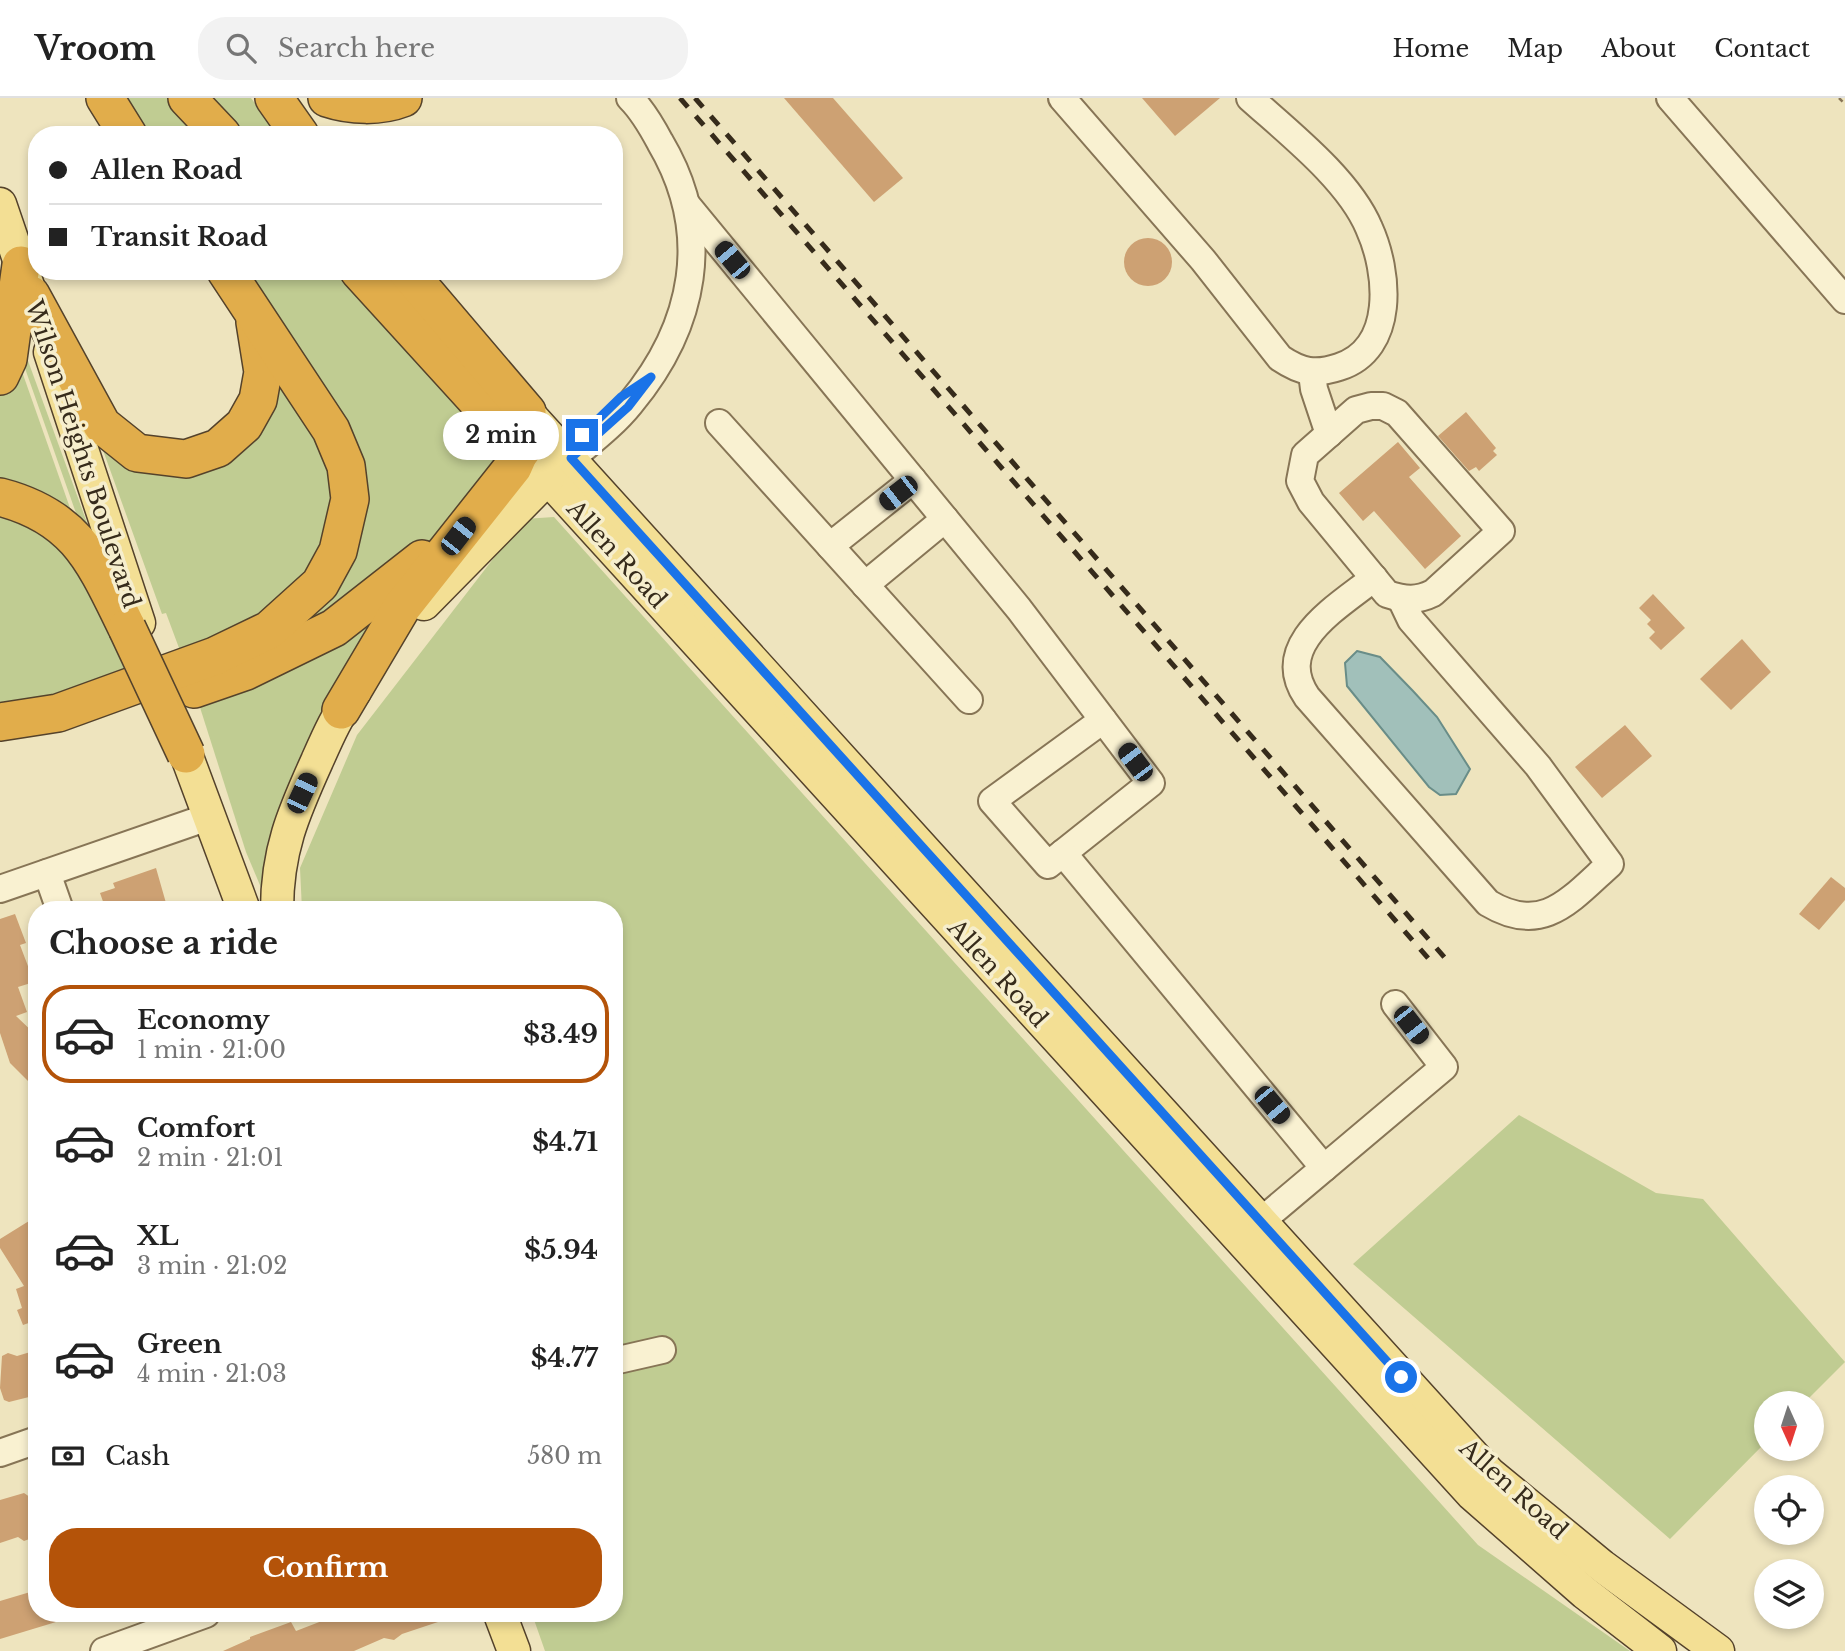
<!DOCTYPE html>
<meta charset="utf-8">
<style>
:root{--surface:#fff;--page:#f2f2f2;--text:#222;--muted:#767676;--line:#e0e0e0;--accent:#b45309}
body{margin:0;font-family:"Libre Baskerville",serif;background:var(--page);color:var(--text);height:100vh;display:flex;flex-direction:column;font-size:26px;white-space:nowrap}
*{box-sizing:border-box;margin:0}
p{font-size:23px;color:var(--muted)}
.icon{flex:none;width:38px;height:38px;fill:none;stroke:currentColor;stroke-width:2;stroke-linecap:round;stroke-linejoin:round}
.map{position:relative;flex:1;overflow:hidden}
.side{position:absolute;left:28px;top:803px;width:595px;height:721px;display:flex;flex-direction:column;background:var(--surface);border-radius:28px;box-shadow:0 4px 10px #0003}
.side>*{flex:none}
.hud{position:absolute;left:28px;top:28px;width:595px;height:154px;border-radius:28px;box-shadow:0 4px 10px #0003;display:grid;align-content:center;height:154px;padding:0 21px;background:var(--surface)}
.needle{width:46px;rotate:177deg}
.tools{position:absolute;left:1754px;top:1293px;display:grid;gap:14px}
.tools a{display:grid;place-items:center;width:70px;height:70px;border-radius:50%;background:var(--surface);box-shadow:0 4px 10px #0003;font-size:35px}
.end{position:absolute;width:32px;height:32px;margin:-16px;border:9px solid #1a73e8;background:#fff;box-shadow:0 0 0 4px #fff}
.from{border-radius:50%}
.bubble{position:absolute;height:49px;border-radius:24px;background:var(--surface);box-shadow:0 4px 10px #0003;font-size:23px;font-weight:800;line-height:49px;text-align:center}
.car{position:absolute;width:21px;height:42px;margin:-21px -10px;border-radius:9px;box-shadow:0 0 5px 2px #0007;background:linear-gradient(#222 24%,#8ab4d8 0 40%,#222 0 76%,#8ab4d8 0 86%,#222 0)}
.hud b{display:flex;align-items:center;gap:24px;height:66px;font-size:26px}
.hud b+b{border-top:2px solid var(--line)}
.hud i{width:18px;height:18px;background:var(--text)}
ul{padding:0;list-style:none}
li{display:flex;align-items:center;gap:21px;height:98px;margin:0 14px 10px;padding:0 7px;border:4px solid transparent;border-radius:28px}
li div{flex:1}
li b{display:block;font-size:26px}
li em{font-style:normal;font-weight:800}
li.current{border-color:var(--accent)}
li>.icon{width:63px;height:63px;stroke-width:1.5}
h2{padding:0 21px;font-size:32px;line-height:84px}
.pay{display:flex;align-items:center;gap:18px;height:77px;padding:0 21px;font-size:26px}
.pay p{margin-inline-start:auto}
.action{display:flex;gap:14px;margin-top:auto;padding:14px 21px}
.action a{flex:1;height:80px;border-radius:28px;background:var(--accent);color:#fff;font-size:28px;font-weight:800;line-height:80px;text-align:center}
header{display:flex;align-items:center;gap:42px;box-sizing:border-box;height:98px;padding:0 35px;background:var(--surface);border-bottom:2px solid var(--line)}
header strong{font-size:33px}
nav{display:flex;gap:38px;margin-inline-start:auto;font-size:24px}
.search{width:490px;height:63px;background:var(--page);display:flex;align-items:center;gap:18px;box-sizing:border-box;padding:0 24px;border-radius:28px;color:var(--muted);font-size:26px}
.map>svg:first-child{display:block}
.green{fill:#c0cc92}
.water{fill:#a1c0ba;stroke:#698d88;stroke-width:2}
.building{fill:#cda173}
.lines{fill:none;stroke-linecap:round;stroke-linejoin:round}
.minor-casing{stroke:#877556;stroke-width:30}
.major-casing{stroke:#54422b;stroke-width:35}
.highway-casing{stroke:#54422b;stroke-width:40}
.path{stroke:#877556;stroke-width:2.5;stroke-dasharray:5 3.5;stroke-linecap:butt}
.minor{stroke:#f9f1d1;stroke-width:26}
.major{stroke:#f3df94;stroke-width:32}
.highway{stroke:#e1ad4b;stroke-width:37}
.rail{stroke:#362b1b;stroke-width:5;stroke-dasharray:12 12;stroke-linecap:butt}
.highway-bridge-casing{stroke:#54422b;stroke-width:40;stroke-linecap:butt}
.highway-bridge{stroke:#e1ad4b;stroke-width:37}
.route{stroke:#1a73e8;stroke-width:9}
.labels{text-anchor:middle;dominant-baseline:central;stroke-width:7;stroke-linejoin:round;paint-order:stroke}
.street-label{font-size:24px;fill:#362b1b;stroke:#f6eecd}
</style>
<header>
<strong>Vroom</strong>
<div class="search"><svg class="icon" aria-label="search" viewBox="0 0 24 24"><circle cx="10" cy="10" r="6"/><path d="M15 15l6 6"/></svg>Search here</div>
<nav><a>Home</a><a>Map</a><a>About</a><a>Contact</a></nav>
</header>
<div class="map">
<svg width="1845" height="1553" viewBox="0 0 1845 1553">
<rect width="100%" height="100%" fill="#eee4be"/>
<g class="green">
<polygon points="122,0 171,0 207,37 148,37"/>
<polygon points="207,0 251,0 278,37 239,37"/>
<polygon points="243,173 344,173 506,353 458,418 425,449 272,551 358,418"/>
<polygon points="19,238 98,455 83,435 21,259"/>
<polygon points="19,265 76,427 0,392 0,298"/>
<polygon points="278,265 334,380 323,461 278,513 182,558 166,515 162,516 95,330 184,371"/>
<polygon points="0,412 63,444 103,513 127,578 0,611"/>
<polygon points="554,419 1478,1447 1630,1553 545,1553 532,1516 614,1516 614,812 302,812 300,770 357,637 524,421"/>
<polygon points="388,500 265,799 246,754 197,600"/>
<polygon points="1519,1017 1656,1095 1703,1101 1845,1264 1804,1305 1766,1306 1766,1344 1670,1441 1353,1166"/>
</g>
<polygon class="water" points="1357,553 1380,559 1413,593 1437,619 1470,671 1456,696 1440,697 1429,689 1347,588 1345,565"/>
<g class="building">
<polygon points="784,0 833,0 903,80 874,104"/>
<polygon points="1142,0 1220,0 1175,38"/>
<circle cx="1148" cy="164" r="24"/>
<polygon points="1466,314 1496,350 1493,353 1497,357 1479,373 1476,369 1469,373 1438,338"/>
<polygon points="1398,344 1420,370 1409,379 1461,438 1425,471 1374,413 1363,423 1339,395"/>
<polygon points="1653,496 1685,530 1661,552 1649,540 1655,534 1647,526 1651,522 1639,510"/>
<polygon points="1742,541 1771,574 1731,612 1700,581"/>
<polygon points="1625,627 1652,658 1602,700 1575,669"/>
<polygon points="156,770 168,812 106,812 100,795 115,790 113,785"/>
<polygon points="1831,779 1845,790 1845,802 1819,832 1799,816"/>
<polygon points="15,816 26,845 20,847 34,884 18,889 27,914 16,918 37,938 37,992 10,965 0,935 0,821"/>
<polygon points="29,1123 37,1135 37,1222 23,1227 17,1212 22,1210 16,1191 24,1188 0,1150 0,1141"/>
<polygon points="37,1252 37,1297 9,1304 4,1302 0,1290 2,1258 8,1255 17,1258"/>
<polygon points="24,1395 37,1404 37,1432 32,1440 24,1443 18,1439 0,1445 0,1402"/>
<polygon points="37,1492 37,1516 79,1517 0,1541 0,1503"/>
<polygon points="340,1516 459,1517 402,1536 394,1542 384,1540 354,1553 223,1553 250,1541 250,1539 291,1524 296,1533"/>
</g>
<g class="lines">
<g class="minor-casing">
<g id="minor">
<path d="M1062 0 1203 162 1280 260C1301 274 1315 277 1339 269 1396 251 1389 174 1369 130 1349 82 1289 35 1250 0"/>
<polyline points="1670,0 1845,202"/>
<polyline points="687,107 1019,511 1151,685 1063,755 1324,1070"/>
<polyline points="1312,275 1314,291 1329,336"/>
<path d="M1371 308H1383L1397 315 1501 433 1433 495C1417 503 1405 502 1387 496L1311 404 1300 383 1305 357 1356 312Z"/>
<polyline points="719,325 969,602"/>
<path d="M555 375C579 352 609 332 630 306 695 228 714 135 660 44 652 29 642 12 630 0"/>
<polyline points="830,448 913,382"/>
<path d="M1374 480C1338 509 1271 546 1307 599L1488 805C1543 838 1570 802 1610 766L1538 668 1411 522 1401 501"/>
<polyline points="865,487 945,421"/>
<polyline points="1063,755 1048,767 992,703 1103,622"/>
<polyline points="47,775 60,812"/>
<polyline points="0,791 211,718"/>
<polyline points="1260,1124 1444,969 1395,906"/>
<polyline points="614,1263 662,1252"/>
<polyline points="0,1355 37,1342"/>
<polyline points="104,1553 206,1516"/>
</g>
</g>
<g class="major-casing">
<g id="major">
<polyline points="0,106 28,188"/>
<polyline points="50,254 139,525"/>
<polyline points="527,314 1489,1375 1602,1468 1718,1553"/>
<polyline points="522,352 1472,1396 1585,1495 1660,1553"/>
<polyline points="424,506 548,380"/>
<polyline points="186,656 244,812"/>
<path d="M277 812C277 753 293 716 317 663 328 638 338 615 355 593"/>
<polyline points="500,1516 514,1553"/>
</g>
</g>
<g class="highway-casing">
<g id="highway">
<polyline points="105,0 128,37"/>
<polyline points="187,0 222,37"/>
<polyline points="274,0 300,37"/>
<path d="M327 0C351 8 380 9 403 0"/>
<polyline points="359,173 522,352"/>
<polyline points="31,197 102,327 137,355 186,361 218,350 244,327 258,302 263,274 255,224"/>
<polyline points="0,278 8,261 21,167"/>
<path d="M0 399C77 419 94 463 127 530"/>
<polyline points="194,591 246,573 334,530 422,461"/>
<polyline points="341,612 402,509 513,369 525,342 527,314 407,173"/>
<polyline points="0,624 58,615 215,558 269,532 320,486 338,453 350,401 346,368 331,332 226,173"/>
</g>
</g>
<polyline class="path" points="1839,0 1845,6"/>
<use href="#minor" class="minor"/>
<use href="#major" class="major"/>
<use href="#highway" class="highway"/>
<g class="rail">
<polyline points="680,0 1434,867"/>
<polyline points="695,0 1445,860"/>
</g>
<g class="highway-bridge-casing">
<polyline id="highway-bridge" points="127,530 186,656"/>
</g>
<use href="#highway-bridge" class="highway-bridge"/>
</g>
<g class="lines">
<polyline class="route" points="582,337 621,299 651,279 628,309 571,360 1401,1279"/>
</g>
<g class="labels">
<g class="street-label">
<text transform="translate(83 356) rotate(72)">Wilson Heights Boulevard</text>
<text transform="translate(617 456) rotate(48)">Allen Road</text>
<text transform="translate(998 875) rotate(48)">Allen Road</text>
<text transform="translate(1514 1391) rotate(42)">Allen Road</text>
</g>
</g>
</svg>
<div class="tools">
<a><svg class="needle" viewBox="-14 -14 28 28"><path d="M0-13l5 13h-10z" fill="#e53935"/><path d="M0 13l5-13h-10z" fill="#767676"/></svg></a>
<a><svg class="icon" aria-label="locate" viewBox="0 0 24 24"><circle cx="12" cy="12" r="6"/><path d="M12 2v4M12 18v4M2 12h4M18 12h4"/></svg></a>
<a><svg class="icon" aria-label="layers" viewBox="0 0 24 24"><path d="M12 4l9 5-9 5-9-5zM3 14l9 5 9-5"/></svg></a>
</div>
<i class="end from" style="left:1401px;top:1279px"></i>
<i class="end" style="left:582px;top:337px"></i>
<div class="bubble" style="left:443px;top:313px;width:116px">2 min</div>
<i class="car" style="left:732px;top:162px;rotate:320deg"></i>
<i class="car" style="left:898px;top:395px;rotate:232deg"></i>
<i class="car" style="left:458px;top:438px;rotate:38deg"></i>
<i class="car" style="left:1135px;top:664px;rotate:323deg"></i>
<i class="car" style="left:302px;top:695px;rotate:25deg"></i>
<i class="car" style="left:1411px;top:927px;rotate:142deg"></i>
<i class="car" style="left:1272px;top:1007px;rotate:140deg"></i>
<div class="hud">
<b><i class="from"></i>Allen Road</b>
<b><i></i>Transit Road</b>
</div>
<section class="side">
<h2>Choose a ride</h2>
<ul>
<li class="current"><svg class="icon" aria-label="car" viewBox="0 0 24 24"><path d="M5 17H2v-5l4-1 3-4h7l3 4 3 1v5h-3M9 17h6M6 11h13"/><circle cx="7" cy="17" r="2"/><circle cx="17" cy="17" r="2"/></svg><div><b>Economy</b><p>1 min · 21:00</p></div><em>$3.49</em></li>
<li><svg class="icon" aria-label="car" viewBox="0 0 24 24"><path d="M5 17H2v-5l4-1 3-4h7l3 4 3 1v5h-3M9 17h6M6 11h13"/><circle cx="7" cy="17" r="2"/><circle cx="17" cy="17" r="2"/></svg><div><b>Comfort</b><p>2 min · 21:01</p></div><em>$4.71</em></li>
<li><svg class="icon" aria-label="car" viewBox="0 0 24 24"><path d="M5 17H2v-5l4-1 3-4h7l3 4 3 1v5h-3M9 17h6M6 11h13"/><circle cx="7" cy="17" r="2"/><circle cx="17" cy="17" r="2"/></svg><div><b>XL</b><p>3 min · 21:02</p></div><em>$5.94</em></li>
<li><svg class="icon" aria-label="car" viewBox="0 0 24 24"><path d="M5 17H2v-5l4-1 3-4h7l3 4 3 1v5h-3M9 17h6M6 11h13"/><circle cx="7" cy="17" r="2"/><circle cx="17" cy="17" r="2"/></svg><div><b>Green</b><p>4 min · 21:03</p></div><em>$4.77</em></li>
</ul>
<div class="pay"><svg class="icon" aria-label="cash" viewBox="0 0 24 24"><path d="M3 7h18v10H3z"/><circle cx="12" cy="12" r="2"/></svg>Cash<p>580 m</p></div>
<div class="action"><a>Confirm</a></div>
</section>
</div>
